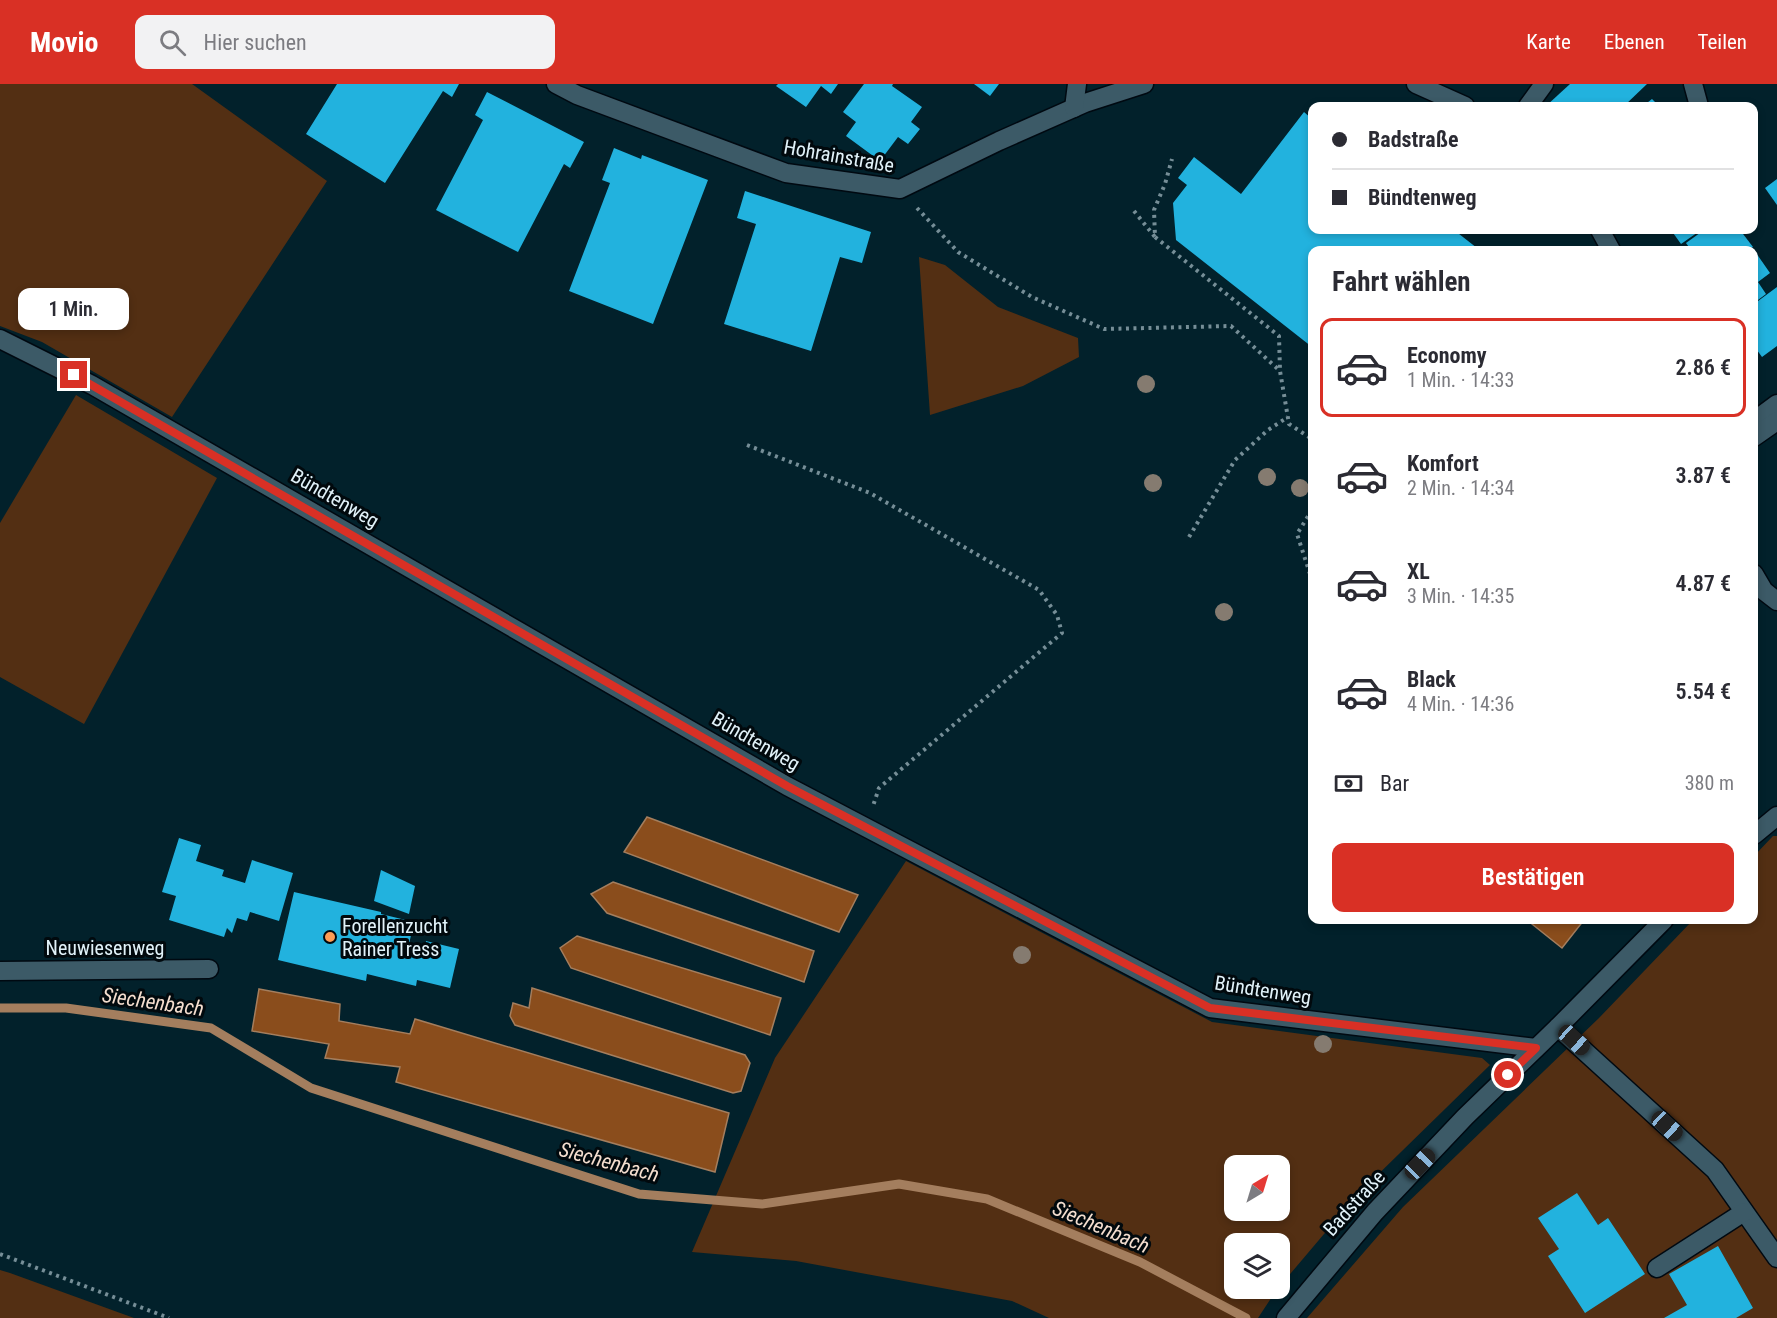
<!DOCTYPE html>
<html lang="de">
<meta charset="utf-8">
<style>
:root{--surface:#fff;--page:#f2f2f3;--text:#2b2b33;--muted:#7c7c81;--line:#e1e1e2;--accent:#d93025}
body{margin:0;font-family:"Roboto Condensed",sans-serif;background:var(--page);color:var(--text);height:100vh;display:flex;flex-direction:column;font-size:22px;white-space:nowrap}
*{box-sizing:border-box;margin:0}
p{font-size:20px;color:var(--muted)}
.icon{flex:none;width:33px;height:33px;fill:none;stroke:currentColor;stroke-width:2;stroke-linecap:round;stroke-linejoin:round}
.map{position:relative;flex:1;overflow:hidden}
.sheet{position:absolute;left:1308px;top:162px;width:450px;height:678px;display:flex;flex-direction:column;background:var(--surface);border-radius:12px;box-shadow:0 3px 9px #0003}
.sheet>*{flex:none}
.hud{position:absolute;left:1308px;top:18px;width:450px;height:132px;border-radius:12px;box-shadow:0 3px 9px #0003;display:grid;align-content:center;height:132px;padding:0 24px;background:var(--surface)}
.needle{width:39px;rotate:38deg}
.fabs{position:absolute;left:1224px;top:1071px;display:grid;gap:12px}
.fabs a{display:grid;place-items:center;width:66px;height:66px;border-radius:12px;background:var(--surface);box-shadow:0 3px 9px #0003;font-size:30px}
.end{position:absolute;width:27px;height:27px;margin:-14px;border:8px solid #d93025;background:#fff;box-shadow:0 0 0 3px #fff}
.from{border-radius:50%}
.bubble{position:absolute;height:42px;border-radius:12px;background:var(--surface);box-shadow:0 3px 9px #0003;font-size:20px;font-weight:600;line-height:42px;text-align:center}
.car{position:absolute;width:18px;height:36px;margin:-18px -9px;border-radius:8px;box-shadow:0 0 4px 2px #0007;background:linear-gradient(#222 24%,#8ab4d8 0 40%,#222 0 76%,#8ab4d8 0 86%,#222 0)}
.hud b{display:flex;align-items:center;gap:21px;height:57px;font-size:22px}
.hud b+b{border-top:2px solid var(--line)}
.hud i{width:15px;height:15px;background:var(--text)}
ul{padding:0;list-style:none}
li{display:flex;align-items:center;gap:18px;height:99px;margin:0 12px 9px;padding:0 12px;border:3px solid transparent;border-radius:12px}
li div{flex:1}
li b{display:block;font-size:22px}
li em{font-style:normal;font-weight:600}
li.current{border-color:var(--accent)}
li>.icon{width:54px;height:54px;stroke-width:1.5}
h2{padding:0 24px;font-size:27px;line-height:72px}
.pay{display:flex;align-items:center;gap:15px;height:66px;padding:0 24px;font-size:22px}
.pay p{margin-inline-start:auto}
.action{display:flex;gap:12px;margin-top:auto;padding:12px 24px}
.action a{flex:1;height:69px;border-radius:12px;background:var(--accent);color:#fff;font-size:24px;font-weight:600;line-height:69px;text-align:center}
header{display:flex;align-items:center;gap:36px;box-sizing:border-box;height:84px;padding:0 30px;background:var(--accent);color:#fff}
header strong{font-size:28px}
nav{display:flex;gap:33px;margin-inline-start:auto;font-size:21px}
.search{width:420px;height:54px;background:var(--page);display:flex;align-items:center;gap:15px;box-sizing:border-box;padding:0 21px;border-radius:12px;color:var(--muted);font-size:22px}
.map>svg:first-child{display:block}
.green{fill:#532f13;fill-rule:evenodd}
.water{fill:#8a4d1c;stroke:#a47e5e;stroke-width:1.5}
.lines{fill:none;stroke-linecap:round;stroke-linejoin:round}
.stream{stroke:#a47e5e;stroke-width:9}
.building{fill:#22b2de}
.minor-casing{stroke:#000911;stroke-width:21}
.path{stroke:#768e97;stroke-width:4;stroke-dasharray:3 4.5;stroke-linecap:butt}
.minor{stroke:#3c5a67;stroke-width:18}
.tree{fill:#857b70}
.route{stroke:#d93025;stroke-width:8}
.poi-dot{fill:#fd9c55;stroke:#01090d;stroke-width:2}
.labels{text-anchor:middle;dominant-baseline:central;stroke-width:6;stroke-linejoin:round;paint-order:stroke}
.street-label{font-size:20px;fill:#e1f2f9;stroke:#01090d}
.poi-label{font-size:20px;fill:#e1f2f9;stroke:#01090d;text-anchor:start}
.water-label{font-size:21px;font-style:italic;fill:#f4decf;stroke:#01090d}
</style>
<header>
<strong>Movio</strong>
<div class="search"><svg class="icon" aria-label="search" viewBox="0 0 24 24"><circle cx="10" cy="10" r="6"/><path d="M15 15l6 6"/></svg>Hier suchen</div>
<nav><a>Karte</a><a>Ebenen</a><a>Teilen</a></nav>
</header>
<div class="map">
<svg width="1777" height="1234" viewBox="0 0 1777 1234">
<rect width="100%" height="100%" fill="#02212b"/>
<g class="green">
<polygon points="0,0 192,0 327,97 172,333 42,258 0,242"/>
<polygon points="919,173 945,181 998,223 1078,254 1079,273 1023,302 930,331"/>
<polygon points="76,311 217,394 84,640 0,593 0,439"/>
<polygon points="1773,752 1777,752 1777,1234 1307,1234 1403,1123 1599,934 1693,836 1754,836 1754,772"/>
<path d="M906 777 1212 938 1482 974 1490 981 1357 1111 1280 1202V1160H1234V1204L1277 1205 1258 1234H1049L1012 1217 796 1177 692 1168 775 974ZM1234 1082H1280V1126H1234Z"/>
<polygon points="0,1186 10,1189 134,1234 0,1234"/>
</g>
<g class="water">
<polygon points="647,733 858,811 839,848 624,768"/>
<polygon points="613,798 814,867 804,898 607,829 591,810"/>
<polygon points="1527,836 1584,836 1562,864"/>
<polygon points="577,852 781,914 770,951 571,884 560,864"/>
<polygon points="532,904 745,971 750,979 741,1007 733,1009 515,941 510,932 513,919 529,924"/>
<polygon points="259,905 340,920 339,937 410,950 415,935 729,1029 715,1088 396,998 400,983 325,974 329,960 252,947"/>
</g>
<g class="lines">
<polyline class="stream" points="0,924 66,924 211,944 311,1004 639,1110 762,1120 899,1100 987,1115 1140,1178 1246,1234"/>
</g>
<g class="building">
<polygon points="337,0 459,0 452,13 443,7 385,99 306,50"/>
<polygon points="778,0 838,0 831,10 821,2 806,23 776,2"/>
<polygon points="864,0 893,0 892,2 922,23 911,38 920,45 908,60 898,53 880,77 846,52 856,38 843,28"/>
<polygon points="974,0 999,0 990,12"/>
<polygon points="1570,0 1647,0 1624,22 1546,22"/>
<polygon points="487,8 584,58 570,84 564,80 518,168 436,126 483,36 475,31"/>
<polygon points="1652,15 1659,22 1643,22"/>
<polygon points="1304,28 1312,35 1312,146 1454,146 1477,164 1475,166 1312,166 1312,263 1176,156 1173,119 1187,101 1178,94 1194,73 1241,110"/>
<polygon points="614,64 641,75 642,71 708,96 653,240 569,207 610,99 602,96"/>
<polygon points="1777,95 1777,121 1765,104"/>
<polygon points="745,107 871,148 862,179 840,173 811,267 724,240 756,140 737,134"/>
<polygon points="1671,146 1701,146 1681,160"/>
<polygon points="1704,146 1740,146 1753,163 1748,166 1691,166 1686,159"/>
<polygon points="1754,166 1770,189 1758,198 1766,210 1754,219"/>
<polygon points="1777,203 1777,262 1762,273 1754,262 1754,236 1755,234 1754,220"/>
<polygon points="179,754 201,761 196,777 224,786 222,792 245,799 252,776 293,789 279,837 250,828 247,837 237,834 232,849 227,844 224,853 169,836 176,812 162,808"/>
<polygon points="381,786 415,802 409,830 374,817"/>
<polygon points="294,808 381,828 381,830 414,838 409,860 425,864 426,857 459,865 450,904 417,896 416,902 367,890 366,897 278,876"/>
<polygon points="1577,1109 1598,1141 1608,1134 1645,1190 1585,1229 1548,1172 1559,1165 1538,1134"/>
<polygon points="1718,1162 1753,1224 1736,1234 1664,1234 1687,1221 1669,1190"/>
</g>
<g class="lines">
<g class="minor-casing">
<g id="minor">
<polyline points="556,0 577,11 786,89 900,105 999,57 1085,19 1144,0"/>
<polyline points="1416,0 1465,22"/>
<polyline points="1693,0 1699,22"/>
<polyline points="1528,22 1544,0"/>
<polyline points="1074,24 1077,0"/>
<polyline points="1600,146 1611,166"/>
<polyline points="0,255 92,301 787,702 1210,924 1536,964"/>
<polyline points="1754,337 1777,320"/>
<polyline points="1754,353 1777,337"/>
<polyline points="1754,490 1764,507 1777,517"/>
<polyline points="1754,751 1777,732"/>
<polyline points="0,887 209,885"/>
<polyline points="1558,943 1715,1086 1777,1174"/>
<polyline points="1657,1184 1744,1128"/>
<polyline points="1286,1234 1375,1128 1465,1033 1558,943 1664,836"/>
</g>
</g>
<g class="path">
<polyline points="917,124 958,168 1032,213 1104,245 1231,242 1280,287 1289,340 1312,355"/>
<polyline points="1134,127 1155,153 1154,126 1165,100 1172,75"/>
<polyline points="1155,153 1279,252 1280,287"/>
<polyline points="747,361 870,409 1039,506 1057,531 1062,549 879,704 873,722"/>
<polyline points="1312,426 1297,450 1312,496"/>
<polyline points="1189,453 1235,376 1268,346 1288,333"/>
<polyline points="0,1170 169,1234"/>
</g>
<use href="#minor" class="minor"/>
</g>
<g class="tree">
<circle cx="1146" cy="300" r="9"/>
<circle cx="1267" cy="393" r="9"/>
<circle cx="1153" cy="399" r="9"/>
<circle cx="1300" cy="404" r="9"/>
<circle cx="1224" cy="528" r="9"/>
<circle cx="1022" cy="871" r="9"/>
<circle cx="1323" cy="960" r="9"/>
</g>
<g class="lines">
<polyline class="route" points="74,291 787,702 1210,924 1536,964 1508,991"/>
</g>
<circle class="poi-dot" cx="330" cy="853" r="6"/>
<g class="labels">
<g class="street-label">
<text transform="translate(839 72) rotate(10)">Hohrainstraße</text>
<text transform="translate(335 414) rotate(30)">Bündtenweg</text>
<text transform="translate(756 657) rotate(30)">Bündtenweg</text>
<text x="105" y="864">Neuwiesenweg</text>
<text transform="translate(1263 906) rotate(9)">Bündtenweg</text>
<text transform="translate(1354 1119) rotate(-48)">Badstraße</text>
</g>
<g class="poi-label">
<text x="342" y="842">Forellenzucht<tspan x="342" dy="23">Rainer Tress</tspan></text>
</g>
<g class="water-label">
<text transform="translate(153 918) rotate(8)">Siechenbach</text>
<text transform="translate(609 1078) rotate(15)">Siechenbach</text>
<text transform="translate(1101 1143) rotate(23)">Siechenbach</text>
</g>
</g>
</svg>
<div class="fabs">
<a><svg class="needle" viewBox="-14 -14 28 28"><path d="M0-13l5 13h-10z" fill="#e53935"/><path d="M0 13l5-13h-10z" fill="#7c7c81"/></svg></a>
<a><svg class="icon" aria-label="layers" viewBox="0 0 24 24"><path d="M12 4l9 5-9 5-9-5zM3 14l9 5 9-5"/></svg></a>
</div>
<i class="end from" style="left:1508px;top:991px"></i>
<i class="end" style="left:74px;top:291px"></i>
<div class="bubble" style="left:18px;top:204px;width:111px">1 Min.</div>
<i class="car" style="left:1574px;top:956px;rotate:132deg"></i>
<i class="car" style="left:1667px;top:1042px;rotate:133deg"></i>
<i class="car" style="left:1420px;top:1080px;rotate:44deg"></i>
<div class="hud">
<b><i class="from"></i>Badstraße</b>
<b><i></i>Bündtenweg</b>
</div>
<section class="sheet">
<h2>Fahrt wählen</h2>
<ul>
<li class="current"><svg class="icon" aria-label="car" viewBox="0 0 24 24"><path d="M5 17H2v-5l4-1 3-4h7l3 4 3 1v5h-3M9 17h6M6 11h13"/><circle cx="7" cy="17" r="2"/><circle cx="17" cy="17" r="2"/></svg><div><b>Economy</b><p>1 Min. · 14:33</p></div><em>2.86 €</em></li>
<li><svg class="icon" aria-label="car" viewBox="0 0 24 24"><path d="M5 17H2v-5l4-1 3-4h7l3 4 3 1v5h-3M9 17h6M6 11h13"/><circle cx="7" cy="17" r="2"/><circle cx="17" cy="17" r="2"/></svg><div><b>Komfort</b><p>2 Min. · 14:34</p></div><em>3.87 €</em></li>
<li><svg class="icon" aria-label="car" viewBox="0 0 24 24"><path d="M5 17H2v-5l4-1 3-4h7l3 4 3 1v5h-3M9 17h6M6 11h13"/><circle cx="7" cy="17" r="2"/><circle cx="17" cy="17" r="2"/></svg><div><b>XL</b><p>3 Min. · 14:35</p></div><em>4.87 €</em></li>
<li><svg class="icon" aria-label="car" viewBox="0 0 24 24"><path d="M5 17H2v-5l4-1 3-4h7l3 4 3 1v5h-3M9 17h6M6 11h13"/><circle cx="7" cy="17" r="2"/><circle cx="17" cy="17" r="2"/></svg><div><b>Black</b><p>4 Min. · 14:36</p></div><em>5.54 €</em></li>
</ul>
<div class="pay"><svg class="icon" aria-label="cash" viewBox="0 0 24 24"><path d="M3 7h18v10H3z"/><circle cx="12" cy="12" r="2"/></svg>Bar<p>380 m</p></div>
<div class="action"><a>Bestätigen</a></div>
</section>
</div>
